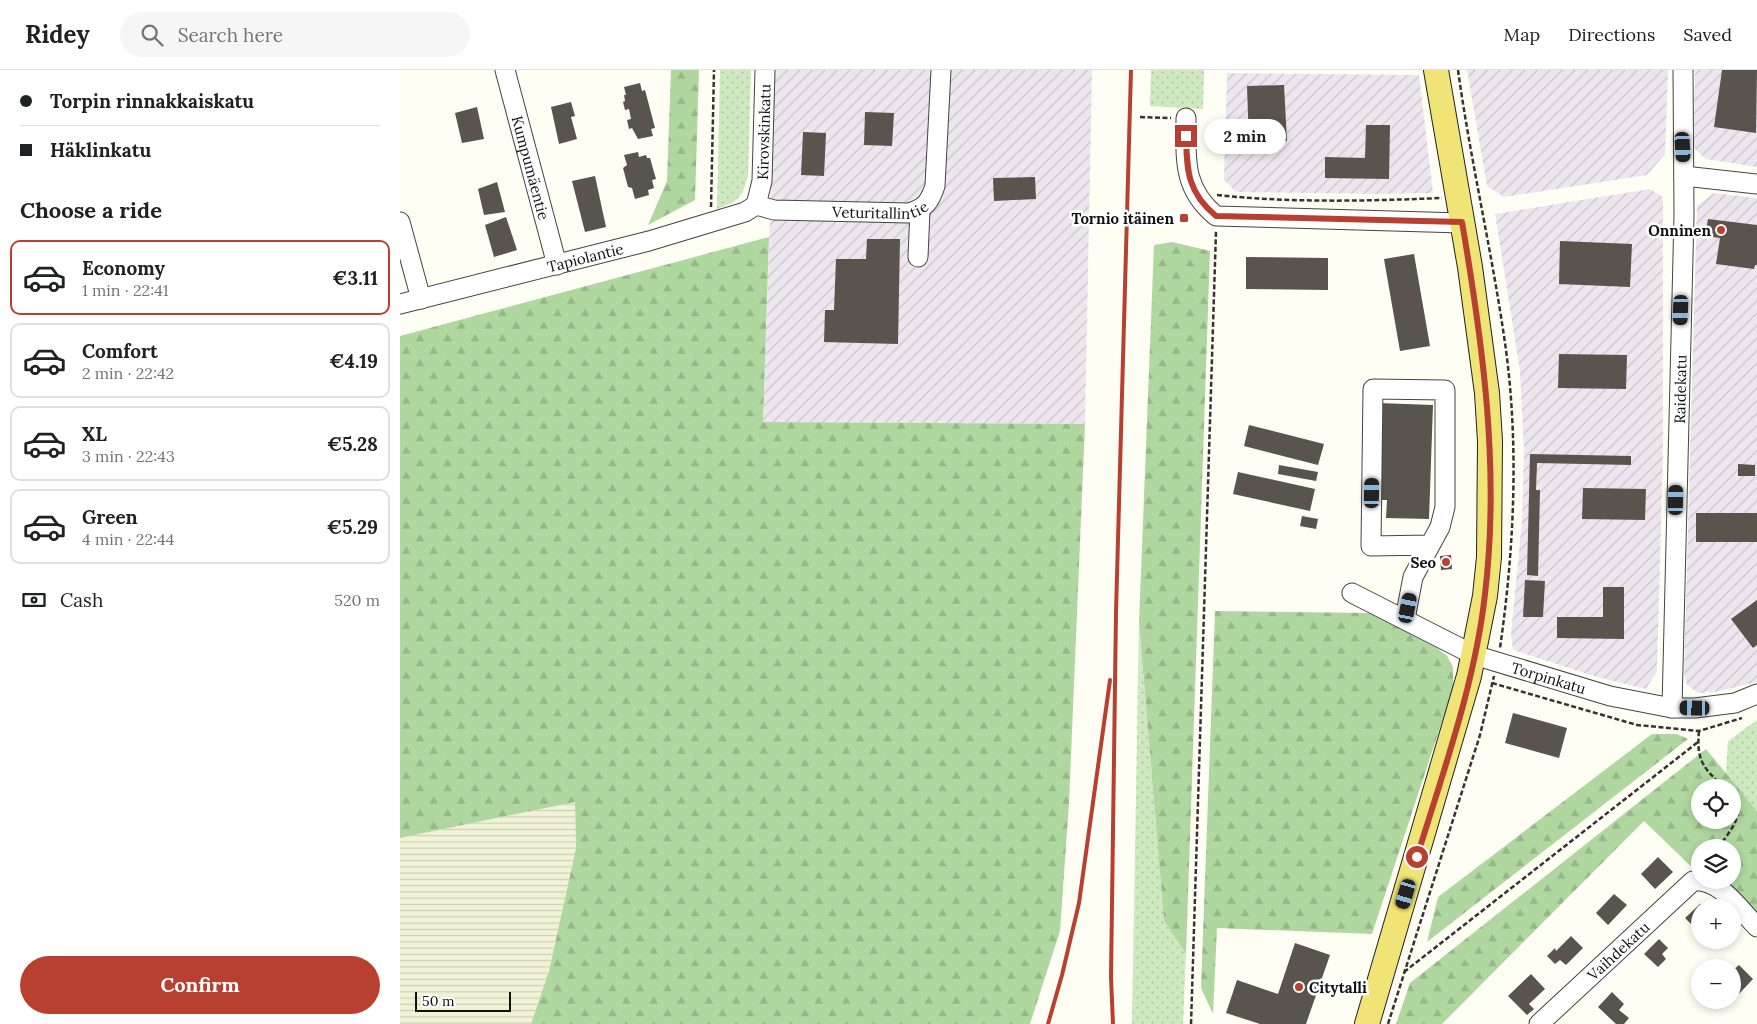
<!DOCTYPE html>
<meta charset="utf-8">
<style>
:root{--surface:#fff;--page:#f6f6f6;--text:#202124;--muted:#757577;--line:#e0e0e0;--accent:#b84031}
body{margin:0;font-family:Lora,serif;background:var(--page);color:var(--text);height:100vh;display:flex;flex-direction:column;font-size:19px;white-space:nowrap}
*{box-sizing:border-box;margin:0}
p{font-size:16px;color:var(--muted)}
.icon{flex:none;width:28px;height:28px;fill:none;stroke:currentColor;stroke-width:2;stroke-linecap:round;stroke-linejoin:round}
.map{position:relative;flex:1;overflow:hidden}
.side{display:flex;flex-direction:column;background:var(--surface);width:400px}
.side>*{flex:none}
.top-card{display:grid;align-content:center;height:110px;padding:0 20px;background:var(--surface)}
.fabs{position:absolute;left:1291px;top:709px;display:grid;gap:10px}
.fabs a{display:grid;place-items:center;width:50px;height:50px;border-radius:50%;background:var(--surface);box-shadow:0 2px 8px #0003;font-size:25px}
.scale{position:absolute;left:15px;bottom:12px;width:96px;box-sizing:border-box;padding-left:5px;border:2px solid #111;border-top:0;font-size:14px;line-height:18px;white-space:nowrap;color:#111;-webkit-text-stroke:4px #fff;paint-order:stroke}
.end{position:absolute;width:22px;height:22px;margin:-11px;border:6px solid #b84031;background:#fff;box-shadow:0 0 0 2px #fff}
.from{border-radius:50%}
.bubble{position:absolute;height:35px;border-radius:18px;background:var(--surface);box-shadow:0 2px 8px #0003;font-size:16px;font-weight:700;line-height:35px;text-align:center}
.car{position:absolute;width:15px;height:30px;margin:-15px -8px;border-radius:6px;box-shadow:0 0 4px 1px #0007;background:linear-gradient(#222 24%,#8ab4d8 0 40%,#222 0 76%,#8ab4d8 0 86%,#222 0)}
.top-card b{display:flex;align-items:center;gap:18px;height:48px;font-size:19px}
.top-card b+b{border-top:1px solid var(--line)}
.top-card i{width:12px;height:12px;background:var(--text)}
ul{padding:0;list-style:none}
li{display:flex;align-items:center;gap:15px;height:75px;margin:0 10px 8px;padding:0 10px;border:2px solid var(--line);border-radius:10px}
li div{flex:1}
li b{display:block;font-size:19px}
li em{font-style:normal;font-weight:700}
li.current{border-color:var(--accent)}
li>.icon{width:45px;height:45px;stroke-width:1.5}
h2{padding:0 20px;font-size:22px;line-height:60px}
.pay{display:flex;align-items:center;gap:12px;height:55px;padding:0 20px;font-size:19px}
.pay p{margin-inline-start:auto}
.primary-button{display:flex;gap:10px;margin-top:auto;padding:10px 20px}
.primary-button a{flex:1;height:58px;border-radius:30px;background:var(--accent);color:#fff;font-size:20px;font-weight:700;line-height:58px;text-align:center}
header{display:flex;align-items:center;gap:30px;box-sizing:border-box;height:70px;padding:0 25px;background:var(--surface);border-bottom:1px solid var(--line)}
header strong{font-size:24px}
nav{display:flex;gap:28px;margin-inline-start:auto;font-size:18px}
.search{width:350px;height:45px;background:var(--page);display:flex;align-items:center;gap:12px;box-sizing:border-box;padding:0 18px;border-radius:28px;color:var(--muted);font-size:19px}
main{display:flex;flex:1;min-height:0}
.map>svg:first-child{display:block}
.industrial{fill:url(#industrial-furrows)}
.farmland{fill:url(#farmland-rules)}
.grass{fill:url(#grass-dots)}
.forest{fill:url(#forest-firs);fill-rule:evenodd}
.building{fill:#59544e}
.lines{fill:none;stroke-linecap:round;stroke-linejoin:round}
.minor-casing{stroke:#444;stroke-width:21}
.major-casing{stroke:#222;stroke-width:26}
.path{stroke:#333;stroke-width:2.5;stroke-dasharray:5 2.5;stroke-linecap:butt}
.minor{stroke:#fff;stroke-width:19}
.major{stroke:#efe475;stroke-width:24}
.rail{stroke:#b84031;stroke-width:4}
.route{stroke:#b84031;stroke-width:6}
.poi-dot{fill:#b84031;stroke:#fff;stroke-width:2}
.labels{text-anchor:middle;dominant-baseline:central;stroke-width:5;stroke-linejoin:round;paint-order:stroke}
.street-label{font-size:15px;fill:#111;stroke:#fff}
.poi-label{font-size:15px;font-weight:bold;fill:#111;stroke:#fff;text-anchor:end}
</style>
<header>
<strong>Ridey</strong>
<div class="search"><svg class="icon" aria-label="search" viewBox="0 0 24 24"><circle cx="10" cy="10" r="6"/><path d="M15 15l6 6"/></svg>Search here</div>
<nav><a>Map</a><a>Directions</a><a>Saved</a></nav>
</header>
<main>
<section class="side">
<div class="top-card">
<b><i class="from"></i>Torpin rinnakkaiskatu</b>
<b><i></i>Häklinkatu</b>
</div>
<h2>Choose a ride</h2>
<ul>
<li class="current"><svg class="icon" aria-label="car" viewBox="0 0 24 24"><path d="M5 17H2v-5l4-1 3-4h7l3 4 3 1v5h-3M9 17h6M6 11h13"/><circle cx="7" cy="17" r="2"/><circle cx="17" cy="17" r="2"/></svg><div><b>Economy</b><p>1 min · 22:41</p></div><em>€3.11</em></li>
<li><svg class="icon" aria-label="car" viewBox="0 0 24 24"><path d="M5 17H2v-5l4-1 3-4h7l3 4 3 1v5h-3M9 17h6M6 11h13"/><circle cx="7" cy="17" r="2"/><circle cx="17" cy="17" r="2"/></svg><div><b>Comfort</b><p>2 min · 22:42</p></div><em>€4.19</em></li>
<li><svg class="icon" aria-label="car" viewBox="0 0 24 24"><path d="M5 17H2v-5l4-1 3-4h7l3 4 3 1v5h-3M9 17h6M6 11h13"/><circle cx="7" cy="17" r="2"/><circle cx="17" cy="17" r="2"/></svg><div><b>XL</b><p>3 min · 22:43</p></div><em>€5.28</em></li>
<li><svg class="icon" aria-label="car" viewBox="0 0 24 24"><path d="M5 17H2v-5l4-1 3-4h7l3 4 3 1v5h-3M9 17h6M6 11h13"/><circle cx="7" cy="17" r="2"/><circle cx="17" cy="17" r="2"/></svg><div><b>Green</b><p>4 min · 22:44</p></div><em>€5.29</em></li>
</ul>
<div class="pay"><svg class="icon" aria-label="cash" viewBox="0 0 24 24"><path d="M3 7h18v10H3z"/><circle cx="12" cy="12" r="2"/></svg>Cash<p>520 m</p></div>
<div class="primary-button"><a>Confirm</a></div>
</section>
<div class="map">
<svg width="1357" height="954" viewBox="0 0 1357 954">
<defs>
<pattern id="industrial-furrows" width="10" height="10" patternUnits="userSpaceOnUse" patternTransform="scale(1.25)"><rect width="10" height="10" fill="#eee6ee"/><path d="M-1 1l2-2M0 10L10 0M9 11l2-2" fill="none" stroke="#cbc4cb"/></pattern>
<pattern id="farmland-rules" width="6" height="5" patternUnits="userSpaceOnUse" patternTransform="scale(1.25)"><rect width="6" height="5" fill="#f1f3d6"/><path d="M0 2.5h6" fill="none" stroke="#cecfb7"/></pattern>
<pattern id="grass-dots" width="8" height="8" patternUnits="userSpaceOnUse" patternTransform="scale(1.25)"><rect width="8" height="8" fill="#cee8c0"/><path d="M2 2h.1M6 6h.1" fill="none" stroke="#b0c6a4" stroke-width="1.8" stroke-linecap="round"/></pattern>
<pattern id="forest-firs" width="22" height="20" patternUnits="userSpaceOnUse" patternTransform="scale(1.25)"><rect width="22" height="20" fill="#b0d7a0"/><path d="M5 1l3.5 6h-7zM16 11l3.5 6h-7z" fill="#96b889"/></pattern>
</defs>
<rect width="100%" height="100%" fill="#fefef5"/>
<g class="industrial">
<polygon points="375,0 692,0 685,354 363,352"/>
<polygon points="1067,0 1268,0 1265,84 1247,105 1104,127 1087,116"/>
<polygon points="1295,0 1357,0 1357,97 1306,89 1293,77"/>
<polygon points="827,3 1019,5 1033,123 981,124 836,122 824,110"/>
<polygon points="1250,119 1263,127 1263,384 1257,601 1246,619 1197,607 1113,580 1111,564 1122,451 1124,380 1120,301 1095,144"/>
<polygon points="1314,123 1357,128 1357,612 1315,622 1298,623 1287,615 1284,602 1297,136"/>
</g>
<polygon class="farmland" points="175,732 176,778 149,901 131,954 0,954 0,768"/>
<g class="grass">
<path d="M320 0H351L348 105C342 128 339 131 317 139Z"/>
<polygon points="751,0 804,0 803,39 750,36"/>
<polygon points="739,552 764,851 786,884 783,954 732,954"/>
<polygon points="1357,650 1357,741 1326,704 1328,671"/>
</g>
<g class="forest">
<polygon points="271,0 299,0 295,130 248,155 267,111"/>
<polygon points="369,167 363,352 685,354 669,733 660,861 630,954 131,954 149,901 176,778 175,732 0,768 0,266"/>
<polygon points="772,172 810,181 786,884 764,851 739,552 754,175"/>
<polygon points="815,541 971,543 1037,578 1047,586 1053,597 1053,618 972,864 817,858 813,944 801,918"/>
<polygon points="1252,664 1277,664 1288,669 1027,872 1038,827"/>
<path d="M1306 679 1357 741V844L1319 810H1332V778H1300V805L1244 751 1042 954H996L1010 913ZM1300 718H1332V750H1300Z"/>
</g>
<g class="building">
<polygon points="1322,0 1357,0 1356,63 1314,57"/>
<polygon points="240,13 242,21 245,20 255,58 251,59 253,66 238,69 232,58 229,59 227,50 231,49 229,39 225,40 223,32 225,31 224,25 226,25 224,17"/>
<polygon points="884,15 887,71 849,73 847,16"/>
<polygon points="171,32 175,46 171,47 177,69 159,74 151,37"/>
<polygon points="77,37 84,69 62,73 55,43"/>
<polygon points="465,42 494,43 492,76 464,75"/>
<polygon points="966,55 990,55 989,109 925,108 925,87 965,88"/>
<polygon points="403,62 426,63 424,106 401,105"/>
<polygon points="238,82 239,87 246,85 247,88 250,88 256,109 252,110 254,118 248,120 249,125 235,129 232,118 228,117 223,98 227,95 224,85"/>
<polygon points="195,106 206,157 185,162 172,111"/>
<polygon points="635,107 636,129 594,131 593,108"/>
<polygon points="97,112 105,142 84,145 78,119"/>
<polygon points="106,147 117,180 94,187 85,155"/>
<polygon points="1308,149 1357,155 1357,195 1355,195 1354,199 1316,194 1320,168 1305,166"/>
<polygon points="467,169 500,169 498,274 424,272 425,240 434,240 436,189 466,189"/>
<polygon points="1160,171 1232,174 1230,217 1159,214"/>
<polygon points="1014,184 1030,276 1000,281 984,189"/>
<polygon points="846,187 928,188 928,220 846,219"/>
<polygon points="1159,284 1227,285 1226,319 1158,318"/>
<polygon points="978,333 1033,335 1029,449 986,448 987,430 975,430"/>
<polygon points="849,355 924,374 918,395 844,376"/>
<polygon points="1130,384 1231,386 1231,395 1137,393 1136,420 1140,420 1138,506 1127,505"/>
<polygon points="1338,394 1355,395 1355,406 1338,406"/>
<polygon points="879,395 918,402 916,411 878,404"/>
<polygon points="838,402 915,419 910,441 833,424"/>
<polygon points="1183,418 1246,419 1245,450 1182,449"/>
<rect x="1296" y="443" width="61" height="29"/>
<polygon points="902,446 918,449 916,459 900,456"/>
<polygon points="1051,485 1052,499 1041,500 1040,486"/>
<polygon points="1125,510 1145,511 1143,547 1123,547"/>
<polygon points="1203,517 1224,517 1224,569 1157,568 1157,547 1203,547"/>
<polygon points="1357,530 1357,575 1353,578 1331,549"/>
<polygon points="1113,643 1167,658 1159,688 1105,673"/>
<polygon points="1258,787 1273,802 1255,819 1241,804"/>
<polygon points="1214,824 1227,835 1208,855 1196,843"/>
<polygon points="1300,834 1304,838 1300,838 1300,863 1285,848"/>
<polygon points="1171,866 1183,878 1166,895 1160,890 1155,894 1147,886 1155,878 1156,881"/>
<polygon points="1259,869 1268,878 1262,884 1266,889 1258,897 1244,884"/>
<polygon points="895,873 930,885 906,954 860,954 826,943 837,910 878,924"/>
<polygon points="1339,895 1353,909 1337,926 1332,921 1332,901"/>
<polygon points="1131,904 1145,919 1129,934 1134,939 1127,945 1108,926"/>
<polygon points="1212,922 1224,934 1219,940 1229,948 1224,954 1216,954 1198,937"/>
</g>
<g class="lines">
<g class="minor-casing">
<g id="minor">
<path id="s1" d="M105 0 157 195"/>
<path d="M786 48C786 88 782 118 816 146L1062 153"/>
<polyline points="1284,106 1357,114"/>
<path id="s2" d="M356 135 374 140 509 143C526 138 530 131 535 116L541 0"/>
<polyline points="0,152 21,229"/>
<polyline points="518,187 520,140"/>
<path id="s3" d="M0 234 249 171 345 142 356 135 362 111 365 0"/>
<path id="s4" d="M952 523 1074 585 1210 626 1272 638H1295L1335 633 1357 624"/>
<polyline points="1005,549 1013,507 1040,457 1045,437 1045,320 973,319 971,476 1030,475"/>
<path id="s5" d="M1272 638 1284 145 1283 0"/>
<path id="s6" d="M1139 954 1293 811C1320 808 1340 840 1357 857"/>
</g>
</g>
<g class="major-casing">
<polyline id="major" points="967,954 1069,606 1085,526 1089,487 1090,371 1087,323 1070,197 1036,0"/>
</g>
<g class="path">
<path d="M1058 0C1071 94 1093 186 1106 280 1119 379 1114 480 1100 578"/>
<polyline points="740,47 771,48"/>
<path d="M817 125C892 133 967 131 1042 128"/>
<polyline points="311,137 314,0"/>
<polyline points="1092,613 1237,655 1299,661 1342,648"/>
<path d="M1299 661C1296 691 1304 699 1325 718"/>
<path d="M1318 778C1329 762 1348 743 1332 724"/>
<polyline points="1004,902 1298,672"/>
<polyline points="791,954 816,161"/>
<polyline points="988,954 1080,665 1094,606"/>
</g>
<use href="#minor" class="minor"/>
<use href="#major" class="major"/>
<g class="rail">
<polyline points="648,954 662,905 679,833 710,610"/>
<polyline points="713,954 711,907 716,542 731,0"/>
</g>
</g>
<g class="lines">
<path class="route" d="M786 66C787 100 787 122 816 146L1062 152C1083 275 1100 400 1085 524 1075 614 1043 702 1017 787"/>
</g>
<g class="poi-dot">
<rect x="779" y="143" width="10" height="10" rx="2.5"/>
<circle cx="1321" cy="160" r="5"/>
<circle cx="1046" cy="492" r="5"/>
<circle cx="899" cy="917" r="5"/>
</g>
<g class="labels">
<g class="street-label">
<text stroke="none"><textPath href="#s3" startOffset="444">Kirovskinkatu</textPath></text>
<text stroke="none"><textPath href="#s1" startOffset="101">Kumpumäentie</textPath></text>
<text stroke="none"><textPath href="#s2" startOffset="125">Veturitallintie</textPath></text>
<text stroke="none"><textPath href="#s3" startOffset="191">Tapiolantie</textPath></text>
<text stroke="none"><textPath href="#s5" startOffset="319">Raidekatu</textPath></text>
<text stroke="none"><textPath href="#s4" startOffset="215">Torpinkatu</textPath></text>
<text stroke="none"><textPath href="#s6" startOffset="108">Vaihdekatu</textPath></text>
</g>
<g class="poi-label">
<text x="774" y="148">Tornio itäinen</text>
<text x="1311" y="160">Onninen</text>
<text x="1036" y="492">Seo</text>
<text x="909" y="917" text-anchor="start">Citytalli</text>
</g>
</g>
</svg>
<div class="fabs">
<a><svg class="icon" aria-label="locate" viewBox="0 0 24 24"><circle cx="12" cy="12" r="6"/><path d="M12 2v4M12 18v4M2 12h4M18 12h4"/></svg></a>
<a><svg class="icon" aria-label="layers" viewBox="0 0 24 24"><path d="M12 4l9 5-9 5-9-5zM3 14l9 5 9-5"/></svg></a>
<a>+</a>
<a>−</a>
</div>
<div class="scale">50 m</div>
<i class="end from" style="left:1017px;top:787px"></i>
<i class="end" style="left:786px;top:66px"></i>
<div class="bubble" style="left:804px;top:49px;width:82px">2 min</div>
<i class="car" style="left:1283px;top:77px;rotate:177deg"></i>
<i class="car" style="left:1281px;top:240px;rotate:182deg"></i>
<i class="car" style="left:972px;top:423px;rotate:1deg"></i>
<i class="car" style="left:1276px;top:430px;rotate:1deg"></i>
<i class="car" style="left:1008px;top:538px;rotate:11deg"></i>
<i class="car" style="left:1295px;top:638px;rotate:271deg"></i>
<i class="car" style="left:1006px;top:824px;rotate:197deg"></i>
</div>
</main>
